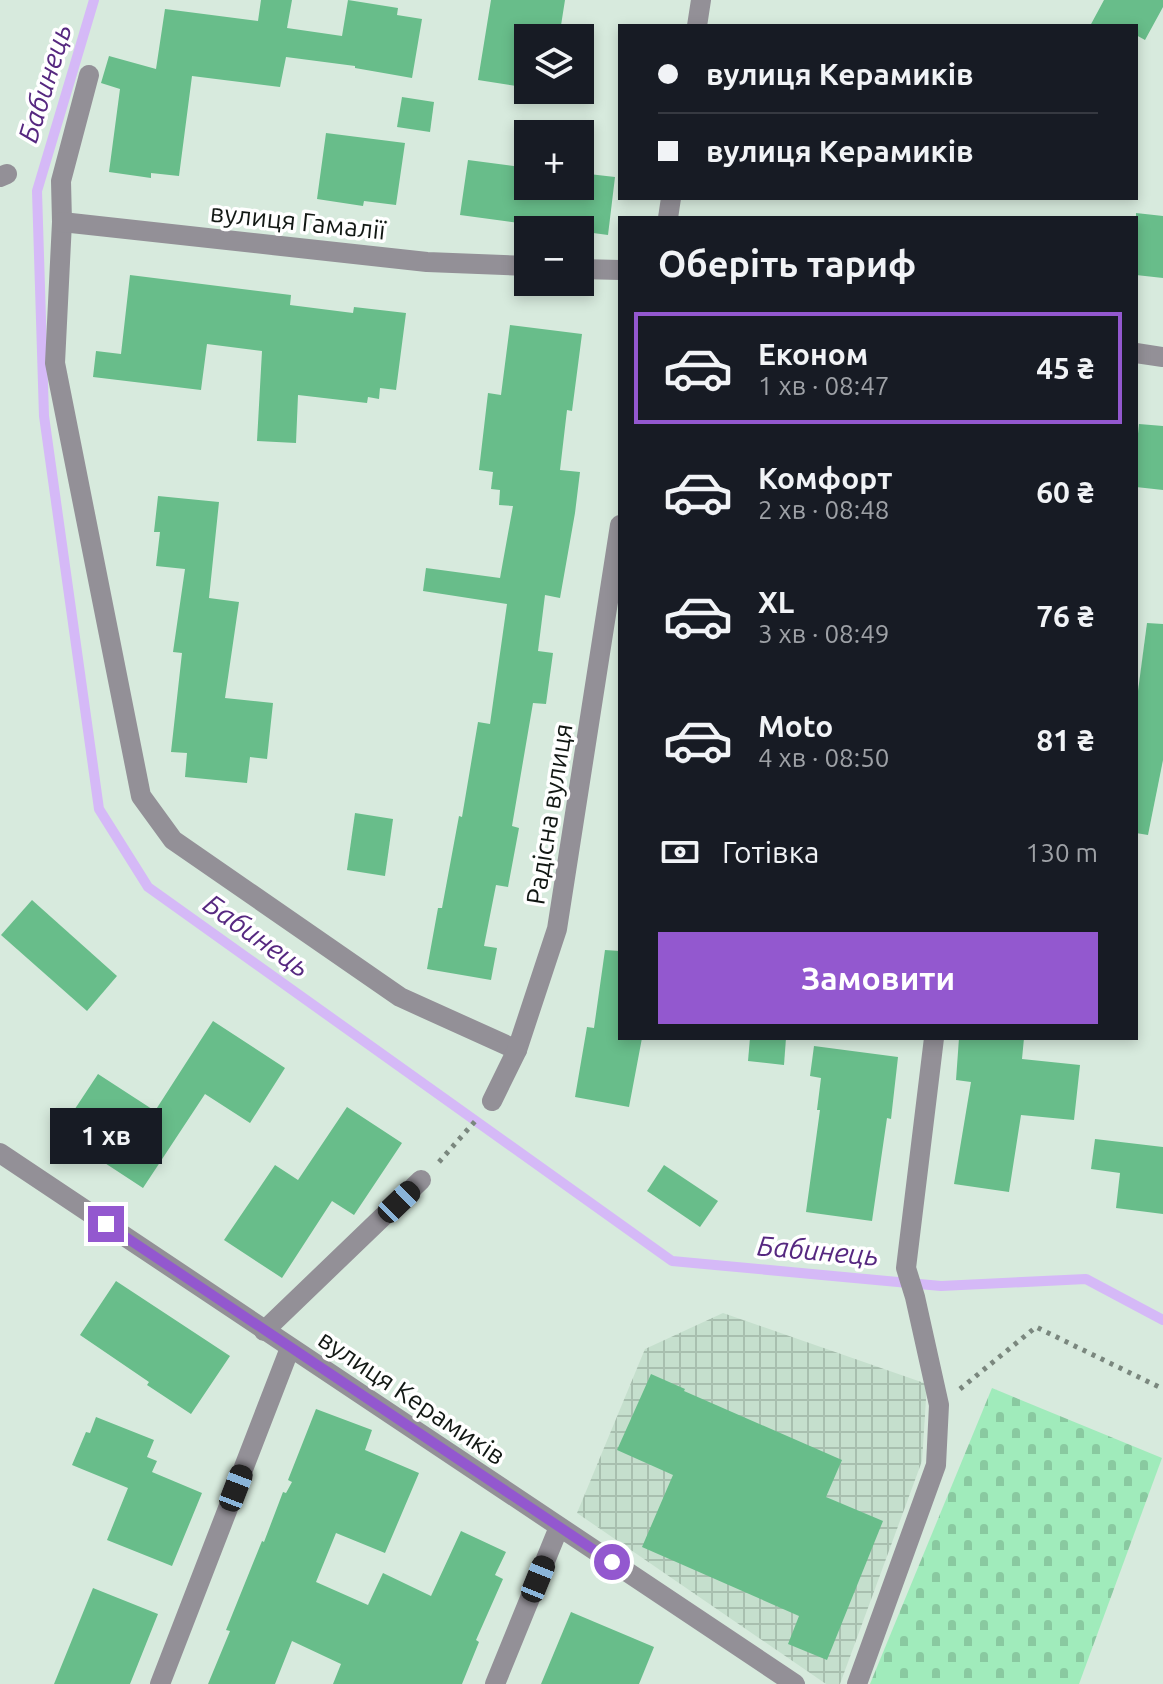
<!DOCTYPE html>
<html lang="uk">
<meta charset="utf-8">
<style>
:root{--surface:#171b24;--page:#20242c;--text:#f1f3f6;--muted:#9ea1a6;--line:#363941;--accent:#9358cf}
body{margin:0;font-family:Ubuntu,sans-serif;background:var(--page);color:var(--text);height:100vh;display:flex;flex-direction:column;font-size:30px;white-space:nowrap}
*{box-sizing:border-box;margin:0}
p{font-size:26px;color:var(--muted)}
.icon{flex:none;width:44px;height:44px;fill:none;stroke:currentColor;stroke-width:2;stroke-linecap:round;stroke-linejoin:round}
.map{position:relative;flex:1;overflow:hidden}
.drawer{position:absolute;left:618px;top:216px;width:520px;height:824px;display:flex;flex-direction:column;background:var(--surface);border-radius:0px;box-shadow:0 4px 12px #0003}
.drawer>*{flex:none}
.top-card{position:absolute;left:618px;top:24px;width:520px;height:176px;border-radius:0px;box-shadow:0 4px 12px #0003;display:grid;align-content:center;height:176px;padding:0 40px;background:var(--surface)}
.tools{position:absolute;left:514px;top:24px;display:grid;gap:16px}
.tools a{display:grid;place-items:center;width:80px;height:80px;border-radius:0px;background:var(--surface);box-shadow:0 4px 12px #0003;font-size:40px}
.end{position:absolute;width:36px;height:36px;margin:-18px;border:10px solid #9358cf;background:#fff;box-shadow:0 0 0 4px #fff}
.from{border-radius:50%}
.bubble{position:absolute;height:56px;border-radius:0px;background:var(--surface);box-shadow:0 4px 12px #0003;font-size:26px;font-weight:700;line-height:56px;text-align:center}
.car{position:absolute;width:24px;height:48px;margin:-24px -12px;border-radius:10px;box-shadow:0 0 6px 2px #0007;background:linear-gradient(#222 24%,#8ab4d8 0 40%,#222 0 76%,#8ab4d8 0 86%,#222 0)}
.top-card b{display:flex;align-items:center;gap:28px;height:76px;font-size:30px}
.top-card b+b{border-top:2px solid var(--line)}
.top-card i{width:20px;height:20px;background:var(--text)}
ul{padding:0;list-style:none}
li{display:flex;align-items:center;gap:24px;height:112px;margin:0 16px 12px;padding:0 24px;border:4px solid transparent;border-radius:0px}
li div{flex:1}
li b{display:block;font-size:30px}
li em{font-style:normal;font-weight:700}
li.current{border-color:var(--accent)}
li>.icon{width:72px;height:72px;stroke-width:1.5}
h2{padding:0 40px;font-size:36px;line-height:96px}
.pay{display:flex;align-items:center;gap:20px;height:88px;padding:0 40px;font-size:30px}
.pay p{margin-inline-start:auto}
.cta{display:flex;gap:16px;margin-top:auto;padding:16px 40px}
.cta a{flex:1;height:92px;border-radius:0px;background:var(--accent);color:#fff;font-size:32px;font-weight:700;line-height:92px;text-align:center}
.map>svg:first-child{display:block}
.industrial{fill:url(#industrial-grid)}
.cemetery{fill:url(#cemetery-stones)}
.lines{fill:none;stroke-linecap:round;stroke-linejoin:round}
.stream{stroke:#d5b9f7;stroke-width:10}
.building{fill:#68bd8a}
.path{stroke:#7a877e;stroke-width:5;stroke-dasharray:4 6;stroke-linecap:butt}
.minor{stroke:#939097;stroke-width:20}
.route{stroke:#9358cf;stroke-width:10}
.labels{text-anchor:middle;dominant-baseline:central;stroke-width:7;stroke-linejoin:round;paint-order:stroke}
.street-label{font-size:26px;fill:#121814;stroke:#fff}
.water-label{font-size:28px;font-style:italic;fill:#562880;stroke:#fff}
</style>
<div class="map">
<svg width="1163" height="1684" viewBox="0 0 1163 1684">
<defs>
<pattern id="industrial-grid" width="8" height="8" patternUnits="userSpaceOnUse" patternTransform="scale(2)"><rect width="8" height="8" fill="#c5dfcd"/><path d="M0 4h8M4 0v8" fill="none" stroke="#a8bfaf"/></pattern>
<pattern id="cemetery-stones" width="16" height="16" patternUnits="userSpaceOnUse" patternTransform="scale(2)"><rect width="16" height="16" fill="#a0ebbb"/><path d="M2 7V4a2 2 0 0 1 4 0v3zM10 15v-3a2 2 0 0 1 4 0v3z" fill="#89c9a0"/></pattern>
</defs>
<rect width="100%" height="100%" fill="#d7eadd"/>
<polygon class="industrial" points="723,1313 927,1384 922,1461 840,1684 826,1684 577,1513 645,1349"/>
<polygon class="cemetery" points="992,1388 1162,1458 1079,1684 870,1684"/>
<g class="lines">
<polyline class="stream" points="94,0 37,191 44,416 99,809 148,887 672,1261 941,1286 1086,1279 1163,1320"/>
</g>
<g class="building">
<polygon points="261,0 292,0 287,28 342,36 348,0 398,8 397,15 422,19 412,78 355,68 355,66 286,57 280,87 192,76 179,176 151,173 151,178 109,172 120,89 101,83 109,56 156,69 165,9 258,21"/>
<polygon points="491,0 565,0 559,38 528,38 528,74 525,74 523,87 478,80"/>
<polygon points="1104,0 1163,0 1163,7 1145,40 1136,35 1136,26 1090,26"/>
<polygon points="402,97 434,102 430,132 397,127"/>
<polygon points="326,133 405,143 396,205 364,201 363,206 317,199"/>
<polygon points="468,160 528,168 528,186 580,186 580,173 615,177 608,235 460,215"/>
<polygon points="1136,213 1163,216 1163,278 1136,275"/>
<polygon points="130,275 291,295 290,305 353,313 354,307 406,313 396,390 380,388 379,399 368,397 367,403 298,395 296,443 257,441 262,351 207,344 201,390 93,377 96,351 121,354"/>
<polygon points="510,325 582,334 572,411 567,410 560,470 580,472 575,513 560,598 545,595 538,651 553,653 546,704 533,703 512,826 519,828 508,887 496,885 484,946 497,948 491,980 427,969 438,908 442,908 459,816 462,817 478,722 490,724 507,604 423,591 426,568 500,578 513,506 499,505 500,490 491,489 493,472 479,470 488,393 501,395"/>
<polygon points="1139,424 1163,426 1163,490 1136,487 1136,453"/>
<polygon points="158,496 219,502 209,598 239,602 225,698 273,703 267,759 250,757 247,783 185,777 187,753 171,752 182,653 173,652 185,569 156,566 160,532 154,532"/>
<polygon points="1147,623 1163,624 1163,760 1148,835 1136,833 1136,706"/>
<polygon points="355,813 393,819 385,876 347,870"/>
<polygon points="32,900 117,976 87,1011 1,935"/>
<polygon points="605,950 620,951 620,1038 642,1038 629,1107 575,1097 587,1027 594,1028"/>
<polygon points="213,1021 285,1068 250,1123 205,1094 143,1188 59,1133 98,1074 155,1111"/>
<polygon points="750,1038 786,1038 784,1065 748,1061"/>
<polygon points="959,1038 1024,1038 1022,1059 1080,1065 1074,1120 1021,1115 1009,1192 954,1184 971,1082 956,1080"/>
<polygon points="814,1046 898,1057 891,1119 887,1118 872,1221 806,1212 820,1110 817,1110 821,1078 810,1076"/>
<polygon points="347,1107 402,1143 354,1215 332,1201 282,1278 224,1240 275,1165 298,1180"/>
<polygon points="1095,1139 1163,1147 1163,1214 1116,1208 1120,1173 1091,1169"/>
<polygon points="664,1165 718,1201 700,1227 647,1191"/>
<polygon points="116,1281 230,1356 191,1414 147,1385 149,1382 80,1335"/>
<polygon points="651,1374 685,1389 684,1391 842,1460 826,1497 883,1521 827,1660 788,1644 799,1616 642,1547 673,1475 617,1450"/>
<polygon points="316,1409 372,1430 365,1450 419,1473 385,1553 336,1533 316,1582 368,1605 383,1573 431,1596 461,1531 506,1552 495,1575 503,1579 476,1640 479,1642 462,1684 333,1684 341,1664 292,1641 275,1684 208,1684 230,1631 226,1630 262,1541 264,1542 283,1492 286,1493 292,1482 288,1480"/>
<polygon points="96,1417 154,1440 147,1457 157,1461 152,1472 202,1493 172,1566 107,1540 128,1488 72,1465 86,1432 90,1433"/>
<polygon points="93,1588 158,1614 130,1684 54,1684"/>
<polygon points="571,1612 654,1647 639,1684 541,1684"/>
</g>
<g class="lines">
<g class="path">
<polyline points="439,1162 477,1119"/>
<polyline points="960,1389 1036,1327 1159,1387 1163,1386"/>
</g>
<g class="minor">
<polyline points="697,26 701,0"/>
<polyline points="89,75 61,181 62,222 55,363 141,796 173,840 400,997 517,1050"/>
<polyline points="0,177 7,174"/>
<polyline points="668,218 671,198"/>
<polyline points="62,222 427,262 528,266"/>
<polyline points="580,269 620,270"/>
<polyline points="1136,353 1163,357"/>
<polyline points="492,1101 517,1050 557,929 620,525"/>
<polyline points="0,1153 795,1684"/>
<polyline points="264,1331 421,1180"/>
<polyline points="160,1684 290,1348"/>
<polyline points="495,1684 559,1527"/>
<polyline points="857,1684 936,1465 939,1405 915,1297 906,1268 934,1038"/>
</g>
</g>
<g class="lines">
<polyline class="route" points="106,1224 612,1562"/>
</g>
<g class="labels">
<g class="street-label">
<text transform="translate(298 221) rotate(6)">вулиця Гамалії</text>
<text transform="translate(549 814) rotate(-81)">Радісна вулиця</text>
<text transform="translate(412 1397) rotate(34)">вулиця Керамиків</text>
</g>
<g class="water-label">
<text transform="translate(44 83) rotate(-73)">Бабинець</text>
<text transform="translate(257 935) rotate(35)">Бабинець</text>
<text transform="translate(818 1250) rotate(5)">Бабинець</text>
</g>
</g>
</svg>
<div class="tools">
<a><svg class="icon" aria-label="layers" viewBox="0 0 24 24"><path d="M12 4l9 5-9 5-9-5zM3 14l9 5 9-5"/></svg></a>
<a>+</a>
<a>−</a>
</div>
<i class="end from" style="left:612px;top:1562px"></i>
<i class="end" style="left:106px;top:1224px"></i>
<div class="bubble" style="left:50px;top:1108px;width:112px">1 хв</div>
<i class="car" style="left:399px;top:1202px;rotate:46deg"></i>
<i class="car" style="left:236px;top:1488px;rotate:21deg"></i>
<i class="car" style="left:538px;top:1579px;rotate:22deg"></i>
<div class="top-card">
<b><i class="from"></i>вулиця Керамиків</b>
<b><i></i>вулиця Керамиків</b>
</div>
<section class="drawer">
<h2>Оберіть тариф</h2>
<ul>
<li class="current"><svg class="icon" aria-label="car" viewBox="0 0 24 24"><path d="M5 17H2v-5l4-1 3-4h7l3 4 3 1v5h-3M9 17h6M6 11h13"/><circle cx="7" cy="17" r="2"/><circle cx="17" cy="17" r="2"/></svg><div><b>Економ</b><p>1 хв · 08:47</p></div><em>45 ₴</em></li>
<li><svg class="icon" aria-label="car" viewBox="0 0 24 24"><path d="M5 17H2v-5l4-1 3-4h7l3 4 3 1v5h-3M9 17h6M6 11h13"/><circle cx="7" cy="17" r="2"/><circle cx="17" cy="17" r="2"/></svg><div><b>Комфорт</b><p>2 хв · 08:48</p></div><em>60 ₴</em></li>
<li><svg class="icon" aria-label="car" viewBox="0 0 24 24"><path d="M5 17H2v-5l4-1 3-4h7l3 4 3 1v5h-3M9 17h6M6 11h13"/><circle cx="7" cy="17" r="2"/><circle cx="17" cy="17" r="2"/></svg><div><b>XL</b><p>3 хв · 08:49</p></div><em>76 ₴</em></li>
<li><svg class="icon" aria-label="car" viewBox="0 0 24 24"><path d="M5 17H2v-5l4-1 3-4h7l3 4 3 1v5h-3M9 17h6M6 11h13"/><circle cx="7" cy="17" r="2"/><circle cx="17" cy="17" r="2"/></svg><div><b>Moto</b><p>4 хв · 08:50</p></div><em>81 ₴</em></li>
</ul>
<div class="pay"><svg class="icon" aria-label="cash" viewBox="0 0 24 24"><path d="M3 7h18v10H3z"/><circle cx="12" cy="12" r="2"/></svg>Готівка<p>130 m</p></div>
<div class="cta"><a>Замовити</a></div>
</section>
</div>
